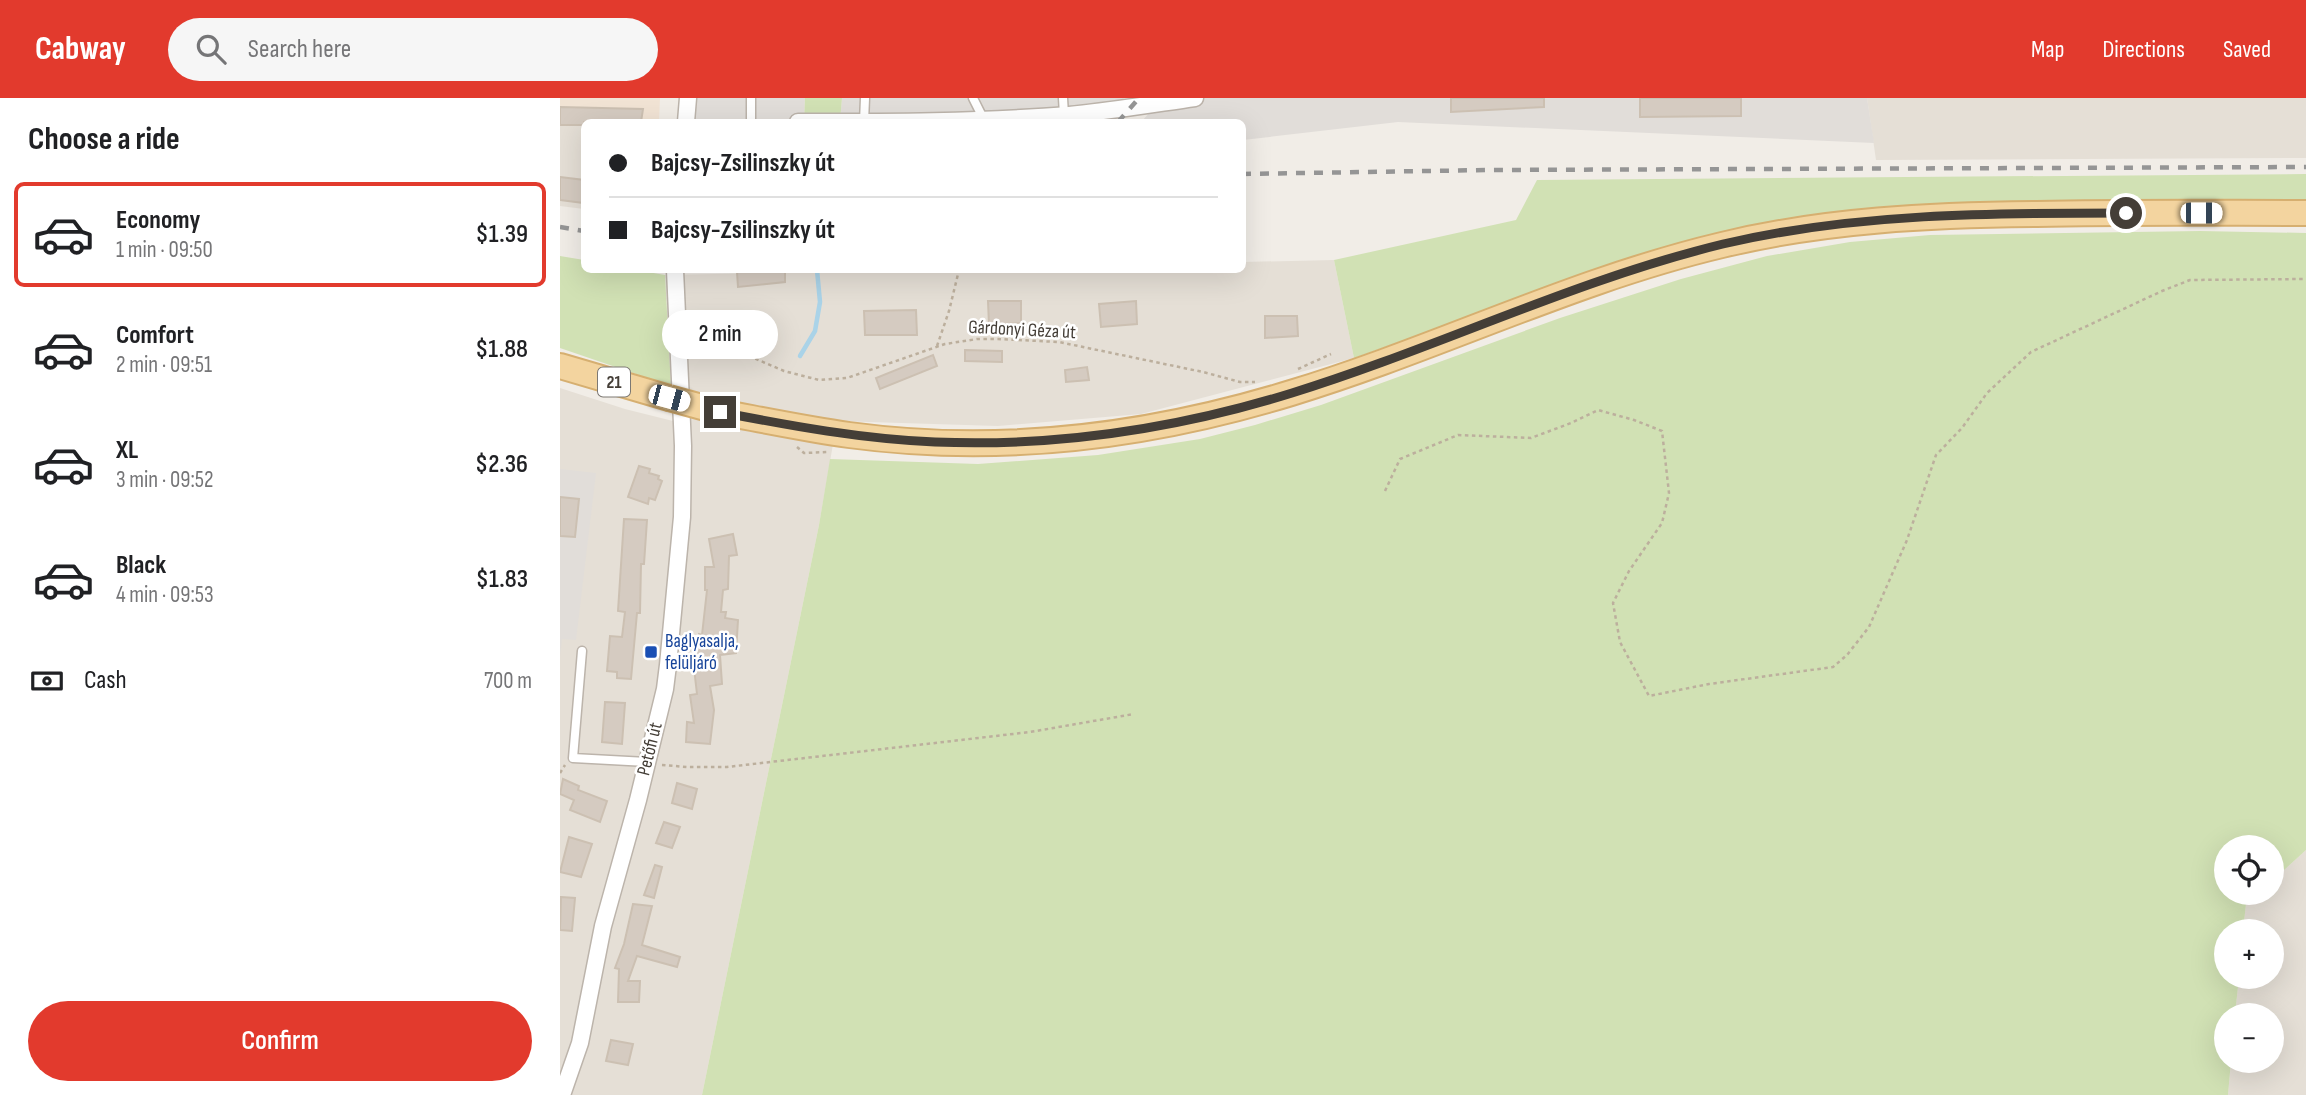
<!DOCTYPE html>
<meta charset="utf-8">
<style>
:root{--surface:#fff;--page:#f6f6f6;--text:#202124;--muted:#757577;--line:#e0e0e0;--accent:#e23a2d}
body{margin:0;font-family:"Sofia Sans Condensed",sans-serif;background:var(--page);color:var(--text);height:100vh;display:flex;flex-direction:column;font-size:26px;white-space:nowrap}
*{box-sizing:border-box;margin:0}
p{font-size:23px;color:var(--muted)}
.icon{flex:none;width:38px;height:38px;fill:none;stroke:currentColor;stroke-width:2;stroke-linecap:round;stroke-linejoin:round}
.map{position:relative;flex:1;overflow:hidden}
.side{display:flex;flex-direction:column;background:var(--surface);width:560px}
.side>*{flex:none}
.top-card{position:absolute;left:21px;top:21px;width:665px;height:154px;border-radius:10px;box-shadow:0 7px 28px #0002;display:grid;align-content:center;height:154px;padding:0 28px;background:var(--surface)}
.buttons{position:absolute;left:1654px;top:737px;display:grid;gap:14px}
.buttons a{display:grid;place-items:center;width:70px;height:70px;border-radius:50%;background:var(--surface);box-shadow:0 7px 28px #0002;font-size:35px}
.end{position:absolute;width:32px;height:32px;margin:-16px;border:9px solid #443e37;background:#fff;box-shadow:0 0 0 4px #fff}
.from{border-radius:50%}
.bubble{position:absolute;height:49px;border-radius:24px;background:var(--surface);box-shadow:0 7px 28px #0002;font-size:23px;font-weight:600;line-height:49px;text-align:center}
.car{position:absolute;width:21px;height:42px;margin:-21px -10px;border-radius:9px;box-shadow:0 0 5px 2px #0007;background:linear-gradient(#fff 24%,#345 0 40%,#fff 0 76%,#345 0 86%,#fff 0)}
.top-card b{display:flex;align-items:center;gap:24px;height:66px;font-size:26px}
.top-card b+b{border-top:2px solid var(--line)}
.top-card i{width:18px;height:18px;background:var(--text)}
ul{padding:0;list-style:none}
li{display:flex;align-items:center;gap:21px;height:105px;margin:0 14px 10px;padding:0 14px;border:4px solid transparent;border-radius:10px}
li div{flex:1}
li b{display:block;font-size:26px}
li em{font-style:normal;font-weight:600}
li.on{border-color:var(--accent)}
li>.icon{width:63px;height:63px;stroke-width:1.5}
h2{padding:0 28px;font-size:32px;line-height:84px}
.pay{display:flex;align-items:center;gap:18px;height:77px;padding:0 28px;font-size:26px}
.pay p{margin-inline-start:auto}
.cta{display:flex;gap:14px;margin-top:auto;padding:14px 28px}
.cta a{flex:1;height:80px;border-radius:42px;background:var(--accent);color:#fff;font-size:28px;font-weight:600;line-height:80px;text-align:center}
header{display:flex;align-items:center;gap:42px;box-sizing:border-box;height:98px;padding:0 35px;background:var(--accent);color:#fff}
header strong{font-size:33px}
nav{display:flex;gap:38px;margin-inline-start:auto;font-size:24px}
.search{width:490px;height:63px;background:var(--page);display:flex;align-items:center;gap:18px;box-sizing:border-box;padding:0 24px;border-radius:38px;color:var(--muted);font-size:26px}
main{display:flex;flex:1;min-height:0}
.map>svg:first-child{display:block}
.residential{fill:#e5dfd6}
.commercial{fill:#f1e3d4}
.industrial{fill:#e1ddd9}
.green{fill:#d1e1b4}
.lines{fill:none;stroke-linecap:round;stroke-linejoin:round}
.stream{stroke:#aad3e8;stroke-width:4.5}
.building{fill:#d5cbc1;stroke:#ccc0b2;stroke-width:2}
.service-casing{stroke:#bcb4ab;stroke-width:11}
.minor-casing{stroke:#bcb4ab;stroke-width:19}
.primary-casing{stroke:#d6af70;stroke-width:28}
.path{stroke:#bcaf9d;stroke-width:2.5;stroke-dasharray:3.5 3.5;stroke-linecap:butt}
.service{stroke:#fff;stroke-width:8}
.minor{stroke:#fff;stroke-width:16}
.primary{stroke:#f3d49f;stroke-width:24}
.rail{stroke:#959595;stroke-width:4.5;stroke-dasharray:9 9;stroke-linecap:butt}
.primary-bridge-casing{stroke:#d6af70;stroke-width:28;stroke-linecap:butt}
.primary-bridge{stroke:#f3d49f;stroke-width:24}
.route{stroke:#443e37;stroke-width:9}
.transit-dot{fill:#1a4fb4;stroke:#fff;stroke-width:2.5}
.labels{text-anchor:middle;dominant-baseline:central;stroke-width:5;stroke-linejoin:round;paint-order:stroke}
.shield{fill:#fff;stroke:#7c7873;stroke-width:2}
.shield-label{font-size:18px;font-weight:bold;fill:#443e37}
.street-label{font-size:19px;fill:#443e37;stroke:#fff}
.transit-label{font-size:19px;fill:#164399;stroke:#fff;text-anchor:start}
</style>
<header>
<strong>Cabway</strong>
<div class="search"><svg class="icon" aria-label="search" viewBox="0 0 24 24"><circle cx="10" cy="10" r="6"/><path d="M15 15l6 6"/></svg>Search here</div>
<nav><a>Map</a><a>Directions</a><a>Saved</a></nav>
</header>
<main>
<section class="side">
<h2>Choose a ride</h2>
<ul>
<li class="on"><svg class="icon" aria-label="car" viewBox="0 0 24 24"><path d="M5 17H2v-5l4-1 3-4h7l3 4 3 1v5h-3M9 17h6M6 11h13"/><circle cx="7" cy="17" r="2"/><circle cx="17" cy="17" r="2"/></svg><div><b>Economy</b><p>1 min · 09:50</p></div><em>$1.39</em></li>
<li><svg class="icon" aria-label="car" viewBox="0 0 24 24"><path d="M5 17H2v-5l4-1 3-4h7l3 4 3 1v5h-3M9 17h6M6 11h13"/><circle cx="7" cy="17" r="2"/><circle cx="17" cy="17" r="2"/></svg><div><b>Comfort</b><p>2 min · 09:51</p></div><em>$1.88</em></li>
<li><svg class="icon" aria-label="car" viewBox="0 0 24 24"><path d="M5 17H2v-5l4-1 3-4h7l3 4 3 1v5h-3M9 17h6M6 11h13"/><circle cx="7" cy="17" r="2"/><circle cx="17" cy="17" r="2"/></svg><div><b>XL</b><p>3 min · 09:52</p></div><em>$2.36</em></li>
<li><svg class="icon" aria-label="car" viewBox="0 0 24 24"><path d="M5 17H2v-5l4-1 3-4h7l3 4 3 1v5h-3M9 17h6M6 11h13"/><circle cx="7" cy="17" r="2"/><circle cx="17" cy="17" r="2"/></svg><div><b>Black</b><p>4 min · 09:53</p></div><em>$1.83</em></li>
</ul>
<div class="pay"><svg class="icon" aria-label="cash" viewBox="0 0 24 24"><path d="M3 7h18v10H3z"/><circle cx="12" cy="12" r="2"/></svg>Cash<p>700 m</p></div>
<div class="cta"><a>Confirm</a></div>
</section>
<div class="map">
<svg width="1746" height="997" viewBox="0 0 1746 997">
<rect width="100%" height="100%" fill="#f1ede7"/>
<g class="residential">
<polygon points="1307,0 1746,0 1746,60 1316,62"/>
<polygon points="0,27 24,27 24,111 0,108"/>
<polygon points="774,162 794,260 581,316 438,328 277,323 259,427 142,997 0,997 0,290 65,311 113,323 105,177 341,172 682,172 683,164"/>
<polygon points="1746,752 1746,997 1668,997 1671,963 1712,962 1712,917 1675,917 1679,879 1712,878 1712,833 1683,833 1686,806 1698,795 1712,794 1712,783"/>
</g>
<polygon class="commercial" points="0,0 100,0 99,24 24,24 24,27 0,27"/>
<g class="industrial">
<polygon points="137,0 245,0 244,24 280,24 282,0 564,0 545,24 135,24"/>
<polygon points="603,0 1307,0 1314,45 838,24 683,42 682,24 581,24"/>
<polygon points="0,371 36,375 16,542 2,541 0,558"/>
</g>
<g class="green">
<polygon points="245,0 282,0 280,24 244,24"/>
<polygon points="1746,76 1746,104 1366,107 1048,169 794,260 774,162 956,122 977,82"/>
<polygon points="1640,133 1746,135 1746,752 1712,783 1712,749 1666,749 1666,794 1698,795 1686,806 1683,833 1666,833 1666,878 1679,879 1675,917 1666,917 1666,962 1671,963 1668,997 142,997 259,427 270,361 418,366 538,357 640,341 695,327 761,307 1000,220 1121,181 1207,158 1290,144 1370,137"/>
<polygon points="0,158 24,162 24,172 76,172 105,177 111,288 0,250"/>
</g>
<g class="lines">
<polyline class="stream" points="240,258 255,233 260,204 257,172"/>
</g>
<g class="building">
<polygon points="891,0 984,0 984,9 891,14"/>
<polygon points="1080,0 1181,0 1181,18 1080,19"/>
<polygon points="0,9 83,11 81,24 24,24 24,27 0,27"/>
<polygon points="0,79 24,82 24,105 0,102"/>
<polygon points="209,172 225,172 225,184 178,189 177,174"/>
<polygon points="428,203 461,203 461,225 429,227"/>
<polygon points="576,203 577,226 541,229 539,206"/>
<polygon points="356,212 357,237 305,237 304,213"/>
<polygon points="705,218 737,218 738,238 705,240"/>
<polygon points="405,252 442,253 442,264 405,263"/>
<polygon points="373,257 377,268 320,291 316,280"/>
<polygon points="527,269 529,282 506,284 505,272"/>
<polygon points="79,368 90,371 89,375 99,378 98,381 102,383 95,402 89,400 88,406 68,399"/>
<polygon points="0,399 19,401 15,439 0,438"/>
<polygon points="64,421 87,422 84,466 81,466 80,515 77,515 71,581 57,580 57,574 47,573 50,538 62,539 65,514 58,513"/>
<polygon points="173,436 177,457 169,458 168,491 163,492 161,514 166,514 165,520 178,522 176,555 160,557 162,586 150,588 154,612 150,646 126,644 127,624 134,625 130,597 137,596 134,570 135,570 139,536 142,537 147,492 145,492 145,469 154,469 149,441"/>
<polygon points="45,604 65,605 62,646 42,644"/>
<polygon points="3,681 19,688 18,692 47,703 40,724 10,712 14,702 0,696"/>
<polygon points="117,685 137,691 132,711 112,705"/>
<polygon points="104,724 120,729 112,750 96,745"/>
<polygon points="9,739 32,746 21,779 0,774"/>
<polygon points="95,767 102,769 94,800 84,797"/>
<polygon points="1,799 15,800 12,833 0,832"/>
<polygon points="73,806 92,808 82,847 120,859 117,869 77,858 68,883 80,883 79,904 58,904 59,871 55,870 64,846"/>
<polygon points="51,942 73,946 68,967 46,963"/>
</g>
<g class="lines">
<g class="service-casing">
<g id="service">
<polyline points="413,0 424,22"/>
<polyline points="503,0 504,17"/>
<polyline points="191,24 191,0"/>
<polyline points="304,24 305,0"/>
<polyline points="22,553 13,660 87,664"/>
</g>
</g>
<g class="minor-casing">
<g id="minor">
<polyline points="126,24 128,0"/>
<path d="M238 24C328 24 418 24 509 17 551 13 593 6 635 0"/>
<polyline points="2,997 20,945 43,828 78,702 105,591 108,567 122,419 123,348 115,172"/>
</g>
</g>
<g class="primary-casing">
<g id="primary">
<polyline points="0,268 109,300"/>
<path d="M160 314C203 322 246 331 289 337 437 357 588 339 731 295 876 251 1014 182 1162 147 1265 122 1371 117 1477 116 1567 114 1656 115 1746 115"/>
</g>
</g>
<g class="path">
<polyline points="131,233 224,273 259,282 287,280 385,246 417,241 438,241 499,244 643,274 680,284 695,284"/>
<polyline points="377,248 389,213 399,172"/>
<polyline points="738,271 771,256"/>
<polyline points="237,349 244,355 267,354"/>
<polyline points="825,393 840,361 898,337 971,340 1011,325 1038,312 1074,322 1102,333 1109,395 1102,425 1069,473 1053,505 1060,544 1089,598 1149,586 1273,569 1287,557 1309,529 1347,442 1376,357 1402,330 1427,295 1471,254 1602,193 1630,182 1746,181"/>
<polyline points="102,667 127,669 167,669 470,634 574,616"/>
<polyline points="0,675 5,667"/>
</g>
<use href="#service" class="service"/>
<use href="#minor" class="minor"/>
<use href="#primary" class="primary"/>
<g class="rail">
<polyline points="558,24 579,0"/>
<polyline points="682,76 928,72 1746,69"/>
<polyline points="0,129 24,133"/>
</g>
<g class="primary-bridge-casing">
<polyline id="primary-bridge" points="109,300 160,314"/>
</g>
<use href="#primary-bridge" class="primary-bridge"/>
</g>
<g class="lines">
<path class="route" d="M160 314C231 328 303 341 375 344 497 349 616 331 732 295 877 250 1015 182 1163 146 1295 115 1431 115 1566 115"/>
</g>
<rect class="transit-dot" x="84" y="547" width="14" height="14" rx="3.5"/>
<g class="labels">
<rect class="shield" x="38" y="269.5" width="32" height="29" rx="5"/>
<g class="shield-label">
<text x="54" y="284">21</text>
</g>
<g class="street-label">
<text transform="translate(462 232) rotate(3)">Gárdonyi Géza út</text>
<text transform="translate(90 651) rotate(-76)">Petőfi út</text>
</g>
<g class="transit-label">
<text x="105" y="543">Baglyasalja,<tspan x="105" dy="22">felüljáró</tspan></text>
</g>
</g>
</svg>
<div class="buttons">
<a><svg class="icon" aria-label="locate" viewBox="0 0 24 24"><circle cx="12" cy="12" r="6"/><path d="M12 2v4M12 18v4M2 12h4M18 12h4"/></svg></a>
<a>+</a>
<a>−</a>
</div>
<i class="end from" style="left:1566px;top:115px"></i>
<i class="end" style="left:160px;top:314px"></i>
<div class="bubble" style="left:102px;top:212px;width:116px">2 min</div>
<i class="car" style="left:1641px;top:115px;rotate:90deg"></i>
<i class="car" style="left:109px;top:300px;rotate:105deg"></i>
<div class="top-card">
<b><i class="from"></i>Bajcsy-Zsilinszky út</b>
<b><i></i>Bajcsy-Zsilinszky út</b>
</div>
</div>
</main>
